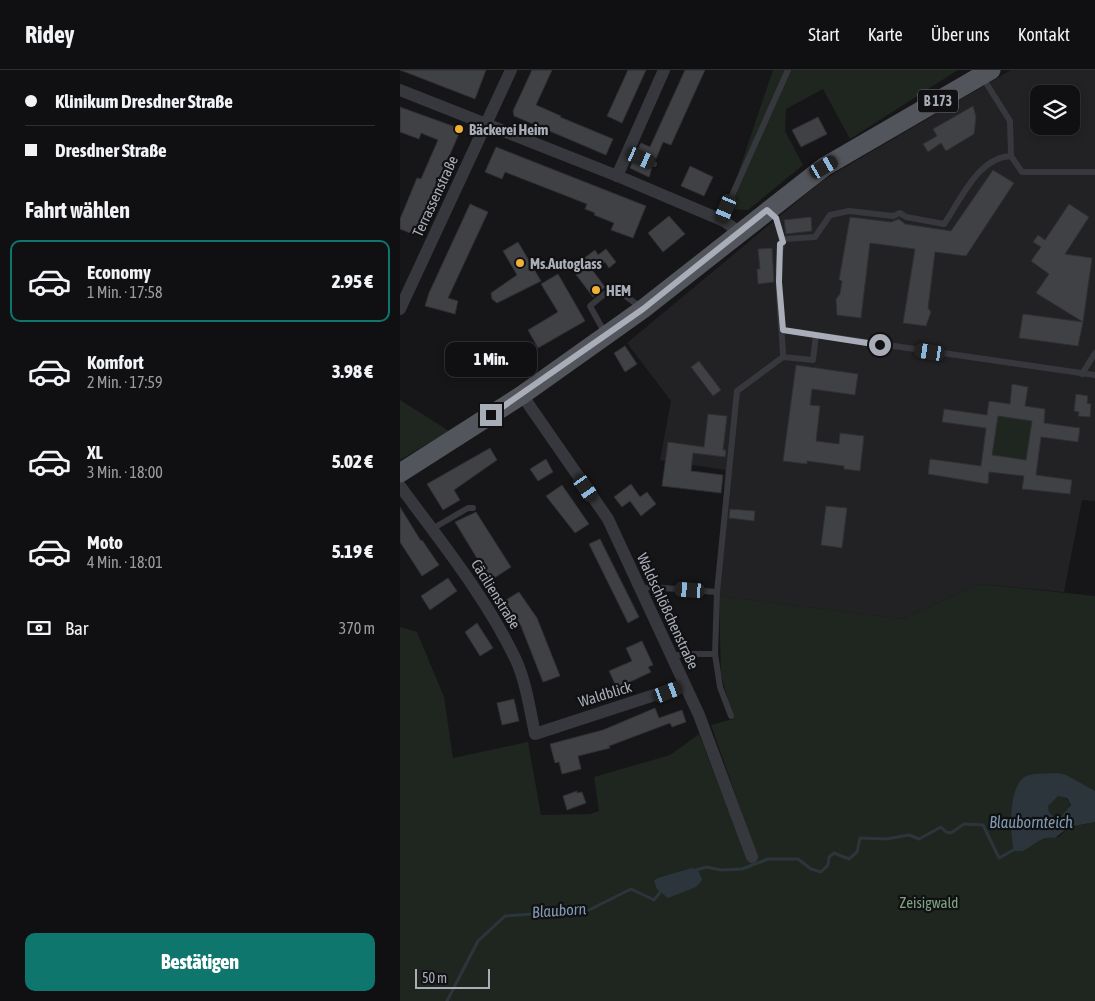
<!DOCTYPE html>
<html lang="de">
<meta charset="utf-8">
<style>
:root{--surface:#101012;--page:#19191b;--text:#f1f3f6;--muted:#9c9d9f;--line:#303032;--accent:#0f766e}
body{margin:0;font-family:"Asap Condensed",sans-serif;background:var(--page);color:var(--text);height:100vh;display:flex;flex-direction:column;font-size:19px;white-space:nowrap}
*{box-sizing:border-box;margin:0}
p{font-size:16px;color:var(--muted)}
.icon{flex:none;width:28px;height:28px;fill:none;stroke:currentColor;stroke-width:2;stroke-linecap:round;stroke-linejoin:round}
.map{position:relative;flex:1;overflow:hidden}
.drawer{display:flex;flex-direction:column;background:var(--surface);width:400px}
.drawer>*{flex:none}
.top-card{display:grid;align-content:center;height:110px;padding:0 25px;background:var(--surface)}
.fabs{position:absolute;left:630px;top:15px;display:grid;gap:10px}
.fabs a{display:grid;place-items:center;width:50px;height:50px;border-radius:10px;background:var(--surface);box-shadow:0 2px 8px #0003,0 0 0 1px var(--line);font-size:25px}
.scale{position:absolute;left:15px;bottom:12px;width:75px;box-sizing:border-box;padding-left:5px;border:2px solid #a8adb8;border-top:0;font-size:14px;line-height:18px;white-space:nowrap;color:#a8adb8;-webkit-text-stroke:4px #111113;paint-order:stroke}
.end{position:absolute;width:22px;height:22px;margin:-11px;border:6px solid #a8adb8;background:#111;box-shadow:0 0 0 2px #111}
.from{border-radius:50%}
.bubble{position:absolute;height:35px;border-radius:10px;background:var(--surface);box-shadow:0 2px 8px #0003,0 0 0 1px var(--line);font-size:16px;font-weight:800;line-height:35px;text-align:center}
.car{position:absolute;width:15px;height:30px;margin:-15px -8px;border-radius:6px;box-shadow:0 0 4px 1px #0007;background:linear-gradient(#222 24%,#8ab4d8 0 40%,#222 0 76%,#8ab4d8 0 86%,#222 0)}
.top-card b{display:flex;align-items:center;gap:18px;height:48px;font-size:19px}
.top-card b+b{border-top:1px solid var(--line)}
.top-card i{width:12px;height:12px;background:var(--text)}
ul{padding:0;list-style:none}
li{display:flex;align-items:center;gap:15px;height:82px;margin:0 10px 8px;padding:0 15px;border:2px solid transparent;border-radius:10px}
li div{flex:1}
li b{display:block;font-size:19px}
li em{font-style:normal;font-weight:800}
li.selected{border-color:var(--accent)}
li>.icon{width:45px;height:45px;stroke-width:1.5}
h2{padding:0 25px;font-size:22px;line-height:60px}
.pay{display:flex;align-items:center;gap:12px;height:55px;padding:0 25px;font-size:19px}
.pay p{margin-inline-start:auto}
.cta{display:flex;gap:10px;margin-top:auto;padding:10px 25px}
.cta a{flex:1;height:58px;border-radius:10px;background:var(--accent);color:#fff;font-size:20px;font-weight:800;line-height:58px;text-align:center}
header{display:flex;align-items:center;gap:30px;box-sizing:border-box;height:70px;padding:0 25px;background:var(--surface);border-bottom:1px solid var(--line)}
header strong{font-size:24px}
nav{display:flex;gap:28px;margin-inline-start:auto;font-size:18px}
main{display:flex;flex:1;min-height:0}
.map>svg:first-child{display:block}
.built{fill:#222225;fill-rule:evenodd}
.green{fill:#1e261f}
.water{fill:#2c353c;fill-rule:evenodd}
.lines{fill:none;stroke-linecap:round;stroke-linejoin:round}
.stream{stroke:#2c353c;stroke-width:3}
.building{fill:#404145;stroke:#303034;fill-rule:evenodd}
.lane{stroke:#37383d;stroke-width:6}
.street{stroke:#37383d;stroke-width:12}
.primary{stroke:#53555c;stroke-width:19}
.route{stroke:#a8adb8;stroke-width:6}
.poi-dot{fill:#f2b134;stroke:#111113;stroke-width:2}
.labels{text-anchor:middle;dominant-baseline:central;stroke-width:4.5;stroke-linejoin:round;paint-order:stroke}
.shield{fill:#111113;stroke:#7b7e86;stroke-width:1}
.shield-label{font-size:14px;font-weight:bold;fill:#a8adb8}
.poi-label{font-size:15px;font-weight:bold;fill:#a8adb8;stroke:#111113;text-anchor:start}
.street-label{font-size:15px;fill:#a8adb8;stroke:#111113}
.park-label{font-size:15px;fill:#7fa381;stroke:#111113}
.water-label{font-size:16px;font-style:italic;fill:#7f9bb3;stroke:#111113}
</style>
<header>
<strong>Ridey</strong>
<nav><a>Start</a><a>Karte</a><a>Über uns</a><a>Kontakt</a></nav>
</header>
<main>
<section class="drawer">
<div class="top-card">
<b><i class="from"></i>Klinikum Dresdner Straße</b>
<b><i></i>Dresdner Straße</b>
</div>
<h2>Fahrt wählen</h2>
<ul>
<li class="selected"><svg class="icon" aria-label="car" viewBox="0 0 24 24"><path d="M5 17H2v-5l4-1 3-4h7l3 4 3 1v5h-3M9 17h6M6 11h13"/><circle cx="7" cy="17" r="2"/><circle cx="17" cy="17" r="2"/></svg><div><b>Economy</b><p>1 Min. · 17:58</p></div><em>2.95 €</em></li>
<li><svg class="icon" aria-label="car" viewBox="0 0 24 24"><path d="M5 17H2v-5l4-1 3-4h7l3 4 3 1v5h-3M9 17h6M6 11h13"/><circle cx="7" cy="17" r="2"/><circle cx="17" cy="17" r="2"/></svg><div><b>Komfort</b><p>2 Min. · 17:59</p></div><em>3.98 €</em></li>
<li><svg class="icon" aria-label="car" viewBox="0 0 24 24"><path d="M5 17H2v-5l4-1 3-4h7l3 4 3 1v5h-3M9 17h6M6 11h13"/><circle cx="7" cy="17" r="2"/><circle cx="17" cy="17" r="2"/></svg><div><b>XL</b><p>3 Min. · 18:00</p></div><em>5.02 €</em></li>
<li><svg class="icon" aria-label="car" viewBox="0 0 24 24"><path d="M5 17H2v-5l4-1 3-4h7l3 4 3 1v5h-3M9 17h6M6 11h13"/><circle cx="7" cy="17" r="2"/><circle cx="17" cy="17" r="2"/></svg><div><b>Moto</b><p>4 Min. · 18:01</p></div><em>5.19 €</em></li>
</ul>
<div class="pay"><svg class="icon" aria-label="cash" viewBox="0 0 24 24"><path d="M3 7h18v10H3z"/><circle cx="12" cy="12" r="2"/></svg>Bar<p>370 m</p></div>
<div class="cta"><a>Bestätigen</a></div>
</section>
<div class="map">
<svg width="695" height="931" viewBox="0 0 695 931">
<rect width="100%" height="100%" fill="#161618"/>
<path class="built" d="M611 0H695V431L682 430 664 522 580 514 502 549 319 526 325 400 260 390 271 331 227 273 423 110ZM639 24H671V56H639Z"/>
<g class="green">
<polygon points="373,0 558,0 450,69 423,19 386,39 385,61 403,95 348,140 326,139"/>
<polygon points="0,330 49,361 0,390"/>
<polygon points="598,346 632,351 626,390 592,385"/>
<path d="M580 514 695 526V721C663 705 666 702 628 706L611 754 614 781 619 782 643 767H659L669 757 695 752V931H0V557L17 562 44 627 53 688 128 672 141 745 190 744 199 741 194 707 270 685 299 664 346 785 355 780 311 655 333 649 321 604 319 526 502 549Z"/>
<circle cx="659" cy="737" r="11"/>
</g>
<g class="water">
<path d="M658 703 666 705 695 721V752L669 757 655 768C636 764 630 785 614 781 610 764 608 721 623 708 630 702 649 704 658 703ZM658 726 667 728 671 735 660 748H655L649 742 648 736Z"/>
<polygon points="292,798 299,802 302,810 296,817 268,828 257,819 254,811 258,808"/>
</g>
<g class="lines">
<g class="stream">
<polyline points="293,801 306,797 321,800 342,799 368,789 398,789 411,799 421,802 428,795 429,787 434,783 449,789 457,782 460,768 486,769 509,765 519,769 541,757 546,762 551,763 564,754 583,755 599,788 617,778"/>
<polyline points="47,931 78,871 105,846 189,840 231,819 254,830 261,821"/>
</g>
</g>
<g class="building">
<polygon points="0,0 86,0 75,29"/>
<polygon points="132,0 152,0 136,35 161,46 160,47 213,69 206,85 114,46 113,41"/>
<polygon points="228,0 246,0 222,53 207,46"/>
<polygon points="285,0 305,0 271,75 263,72 256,89 237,81 241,73 250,77"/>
<polygon points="573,36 576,47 574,64 546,81 541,73 528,82 523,74 537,66 533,59"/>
<polygon points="0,37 61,59 15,165 0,159 0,149 17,108 21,109 38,70 21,63 19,69 0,62"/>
<polygon points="418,47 427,64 401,77 392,60"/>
<polygon points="96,77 246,136 233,168 211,160 214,153 194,145 195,143 185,139 187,134 105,102 102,109 85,102"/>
<polygon points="233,90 252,98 249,107 230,98"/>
<polygon points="290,96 313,107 304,126 281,116"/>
<polygon points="593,100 614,113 566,186 535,182 528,238 531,242 526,256 503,253 515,179 470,173 461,248 437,245 436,229 440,224 442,211 439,210 450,147 491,152 499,149 505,154 551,161"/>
<polygon points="70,134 88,142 48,228 58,231 55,244 25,236 29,223"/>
<polygon points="669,134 689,147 665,184 692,188 683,252 636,223 649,204 631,191 641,177 633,172 638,165 645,170"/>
<polygon points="269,146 285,164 263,182 248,163"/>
<polygon points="411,147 412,161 386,164 384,150"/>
<polygon points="118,172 141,211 97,233 92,229 91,223 117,205 103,181"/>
<polygon points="372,178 374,212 358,214 357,199 360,199 358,179"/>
<polygon points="206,179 216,192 209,198 205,192 193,201 205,217 193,227 171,198 195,180 198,185"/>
<polygon points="158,204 185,251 138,278 128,260 158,242 141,214"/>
<polygon points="623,244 683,252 678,276 619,268"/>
<polygon points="225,276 237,294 225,302 214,283"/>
<polygon points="105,288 115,302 109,307 99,292"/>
<polygon points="299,291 321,320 313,326 291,297"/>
<polygon points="396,295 458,304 455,325 412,319 410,335 420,336 416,371 439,374 440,363 464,366 460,401 444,399 444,396 407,391 407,394 383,391"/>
<path d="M612 314 628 317 625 336 645 339 644 353 680 358 678 372 641 367 636 405 672 410 670 424 622 419 624 406 589 402 588 414 528 404 530 389 581 396 586 358 542 352 544 339 587 345 589 331 610 334ZM598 346 632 351 626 390 592 385Z"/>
<polygon points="676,324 688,326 687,333 691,334 690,347 678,346 679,342 674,341"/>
<polygon points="308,344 327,346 323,380 326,380 325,387 293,383 291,401 323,405 321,423 262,416 268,372 304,377"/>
<polygon points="90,378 97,390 54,420 60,430 43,440 27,414"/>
<polygon points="146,389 153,402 138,411 130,399"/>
<polygon points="231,414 240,427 247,422 256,434 241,446 230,431 222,437 214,427"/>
<polygon points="162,415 189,454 175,463 146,426"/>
<polygon points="426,436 447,438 442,478 421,475"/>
<polygon points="0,437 21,471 22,470 39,495 22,506 0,472"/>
<polygon points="330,439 355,441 354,451 329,448"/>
<polygon points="76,442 111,497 88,512 75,492 78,490 55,452"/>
<polygon points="200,469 239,547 228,553 189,474"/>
<polygon points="48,508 57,521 30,540 21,526"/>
<polygon points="119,522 137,548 160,606 143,612 121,556 104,531"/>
<polygon points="77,553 93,578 80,586 65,562"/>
<polygon points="242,571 253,595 248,597 251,602 217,618 209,601 232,591 226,578"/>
<polygon points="114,629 119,651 102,655 97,633"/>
<polygon points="255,638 259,648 282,640 286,652 272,657 270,653 209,676 210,678 178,686 181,699 162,704 159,692 155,693 150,674 203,660"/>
<polygon points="177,721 177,723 182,722 186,733 167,740 163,726"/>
</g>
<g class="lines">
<g class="lane">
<polyline points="583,8 610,51 611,86 622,102 695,102"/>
<polyline points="227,82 254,94"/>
<polyline points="369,142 376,148 383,172"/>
<polyline points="321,150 388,0"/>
<polyline points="383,260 695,305"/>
<polyline points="206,265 190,236 213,217 242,238"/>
<path d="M416 265 413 290 383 287C383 264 372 183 385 169L415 167 430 145 449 141 493 146 500 143 506 147 544 154C561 130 578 87 611 86"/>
<polyline points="682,304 695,283"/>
<polyline points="32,459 68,438 73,438"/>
<polyline points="240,520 250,517 317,522 315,584 283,584 271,587"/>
<polyline points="317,522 337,321 383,287"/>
<polyline points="315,584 320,617 331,646"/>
</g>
<g class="street">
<polyline points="0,20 220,107 324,151 339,162"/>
<polyline points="217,106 264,0"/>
<polyline points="0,239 111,0"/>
<polyline points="122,325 208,449 299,645 352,787"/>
<path d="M0 416C41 472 86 527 116 590 126 612 130 640 135 664L285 615"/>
</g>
<polyline class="primary" points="0,403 122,325 243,239 424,97 591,0"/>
</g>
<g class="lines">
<polyline class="route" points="91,345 243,239 367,140 376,148 383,172 380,174 379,212 383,260 480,275"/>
</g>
<g class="poi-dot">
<circle cx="59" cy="59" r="5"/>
<circle cx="120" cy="193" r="5"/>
<circle cx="196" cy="220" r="5"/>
</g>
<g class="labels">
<rect class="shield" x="518" y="19.5" width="40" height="23" rx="4"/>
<g class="shield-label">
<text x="538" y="31">B 173</text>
</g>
<g class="poi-label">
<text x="69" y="59">Bäckerei Heim</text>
<text x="130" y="193">Ms.Autoglass</text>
<text x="206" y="220">HEM</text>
</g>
<g class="street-label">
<text transform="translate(35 126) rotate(-65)">Terrassenstraße</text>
<text transform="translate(96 524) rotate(58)">Cäcilienstraße</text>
<text transform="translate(268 541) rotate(65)">Waldschlößchenstraße</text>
<text transform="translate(205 624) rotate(-17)">Waldblick</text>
</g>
<g class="park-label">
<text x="529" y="832">Zeisigwald</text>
</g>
<g class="water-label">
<text x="631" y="752">Blaubornteich</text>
<text transform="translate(159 840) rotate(-4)">Blauborn</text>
</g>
</g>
</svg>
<div class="fabs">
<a><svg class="icon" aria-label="layers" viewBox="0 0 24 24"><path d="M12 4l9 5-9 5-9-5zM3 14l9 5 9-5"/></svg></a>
</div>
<div class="scale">50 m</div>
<i class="end from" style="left:480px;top:275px"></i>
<i class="end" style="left:91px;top:345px"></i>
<div class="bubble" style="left:45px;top:272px;width:92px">1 Min.</div>
<i class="car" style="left:241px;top:88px;rotate:114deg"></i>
<i class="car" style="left:424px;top:97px;rotate:60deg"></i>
<i class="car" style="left:326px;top:139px;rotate:203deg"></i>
<i class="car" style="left:530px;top:282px;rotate:279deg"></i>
<i class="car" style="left:186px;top:418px;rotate:145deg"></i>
<i class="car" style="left:290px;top:520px;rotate:274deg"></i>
<i class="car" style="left:268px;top:622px;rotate:69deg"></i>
</div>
</main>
